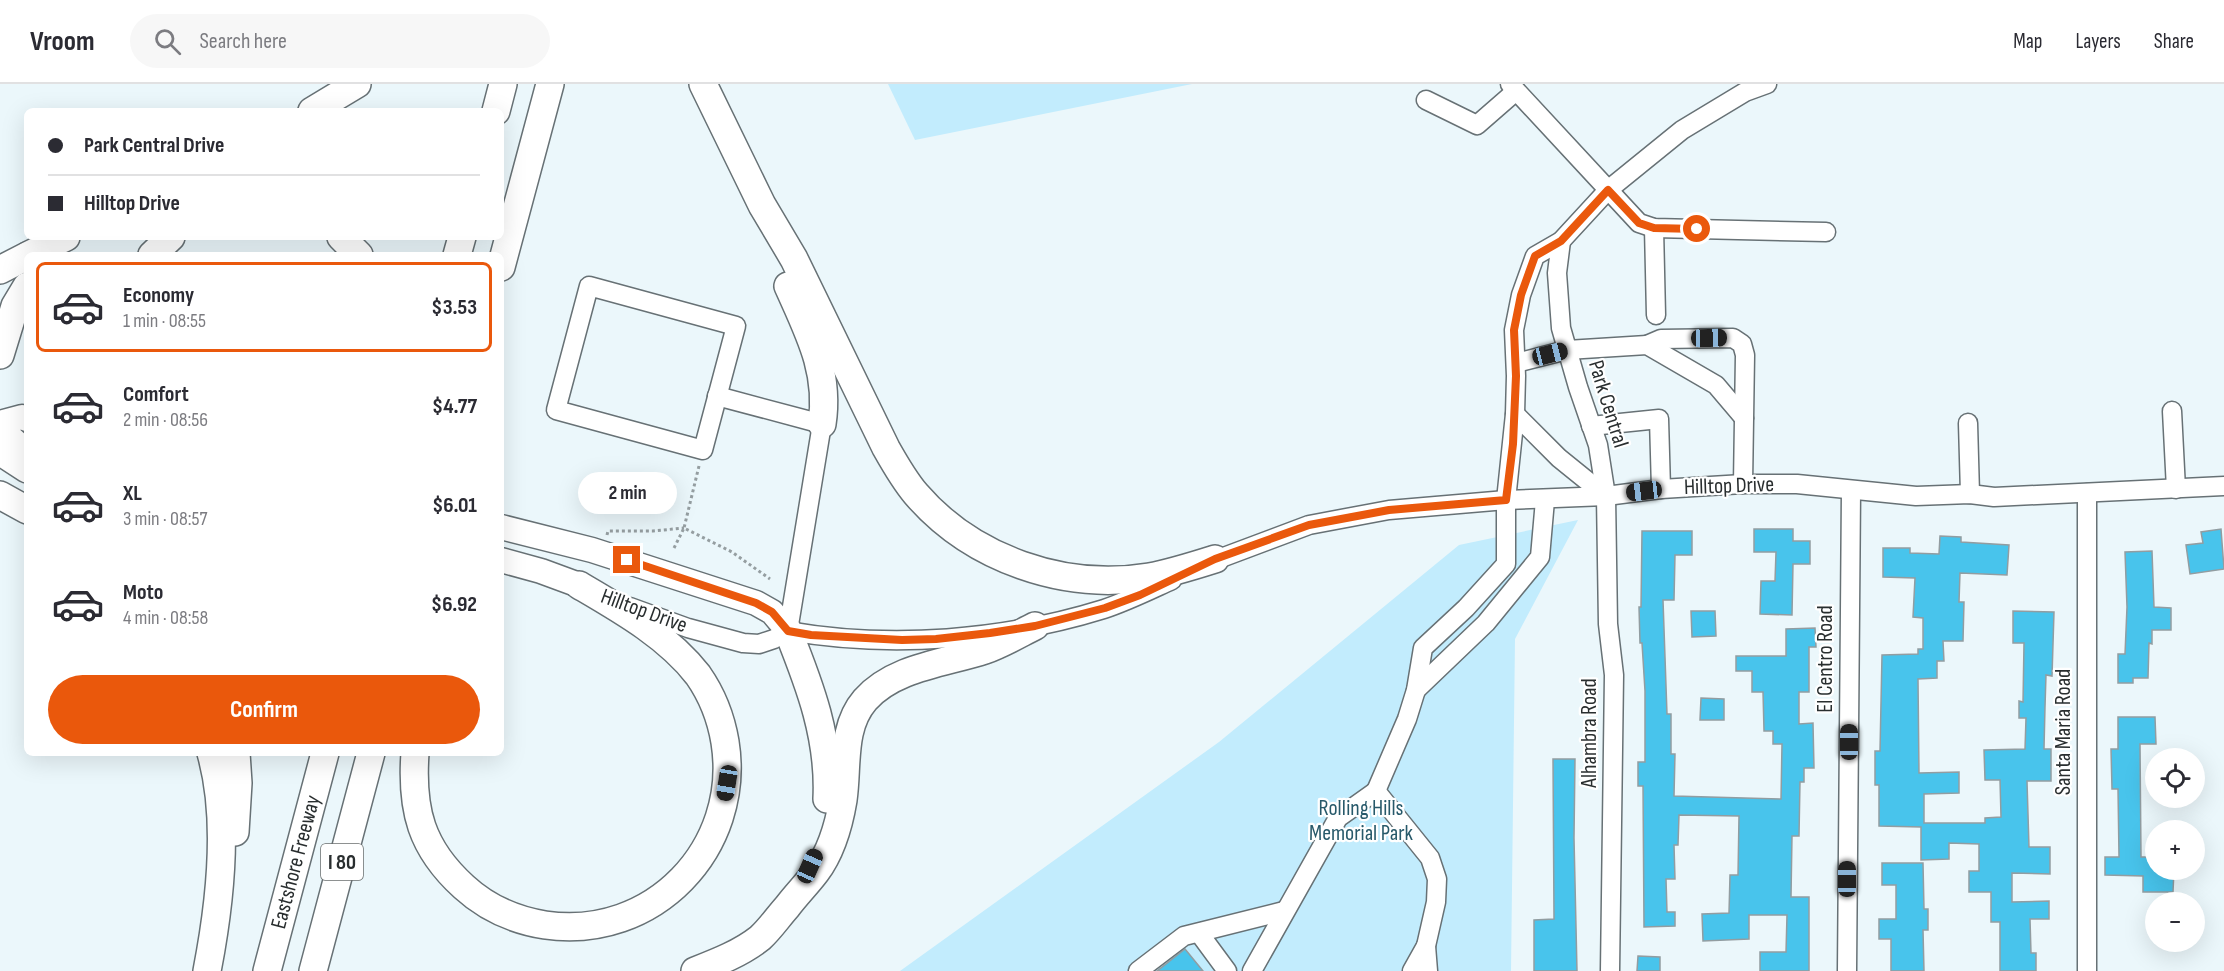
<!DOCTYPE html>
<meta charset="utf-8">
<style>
:root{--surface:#fff;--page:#f7f7f7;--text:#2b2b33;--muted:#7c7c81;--line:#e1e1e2;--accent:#ea580c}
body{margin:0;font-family:"Sofia Sans Condensed",sans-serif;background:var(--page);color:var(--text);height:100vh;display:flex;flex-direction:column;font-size:22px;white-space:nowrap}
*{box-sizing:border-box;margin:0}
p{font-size:20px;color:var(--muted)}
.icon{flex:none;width:33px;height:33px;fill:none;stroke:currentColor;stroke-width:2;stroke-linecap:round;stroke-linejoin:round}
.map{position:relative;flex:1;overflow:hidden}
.drawer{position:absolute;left:24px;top:168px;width:480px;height:504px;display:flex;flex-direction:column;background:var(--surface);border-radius:9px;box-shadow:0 6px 24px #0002}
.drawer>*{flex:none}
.hud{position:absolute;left:24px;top:24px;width:480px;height:132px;border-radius:9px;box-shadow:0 6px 24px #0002;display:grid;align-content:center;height:132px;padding:0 24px;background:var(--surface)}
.buttons{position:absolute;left:2145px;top:664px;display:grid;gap:12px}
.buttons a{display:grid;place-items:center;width:60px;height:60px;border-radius:50%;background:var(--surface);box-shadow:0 6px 24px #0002;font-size:30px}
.end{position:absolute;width:27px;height:27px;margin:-14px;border:8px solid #ea580c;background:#fff;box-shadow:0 0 0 3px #fff}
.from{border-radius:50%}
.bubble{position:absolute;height:42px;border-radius:21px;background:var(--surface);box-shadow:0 6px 24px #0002;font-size:20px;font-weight:700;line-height:42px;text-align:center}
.car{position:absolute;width:18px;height:36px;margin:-18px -9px;border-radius:8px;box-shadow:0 0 4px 2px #0007;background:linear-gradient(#222 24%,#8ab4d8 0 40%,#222 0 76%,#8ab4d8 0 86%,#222 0)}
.hud b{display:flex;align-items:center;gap:21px;height:57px;font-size:22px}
.hud b+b{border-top:2px solid var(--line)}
.hud i{width:15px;height:15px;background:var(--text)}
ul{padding:10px 0 0;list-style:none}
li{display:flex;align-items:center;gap:18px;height:90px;margin:0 12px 9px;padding:0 12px;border:3px solid transparent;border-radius:9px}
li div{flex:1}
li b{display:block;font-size:22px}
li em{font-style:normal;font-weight:700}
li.current{border-color:var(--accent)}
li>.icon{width:54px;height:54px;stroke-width:1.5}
.primary-button{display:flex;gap:12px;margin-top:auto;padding:12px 24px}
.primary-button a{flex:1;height:69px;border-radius:36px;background:var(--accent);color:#fff;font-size:24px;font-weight:700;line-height:69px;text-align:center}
header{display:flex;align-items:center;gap:36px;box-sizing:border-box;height:84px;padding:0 30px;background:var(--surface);border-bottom:2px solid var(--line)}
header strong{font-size:28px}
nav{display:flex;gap:33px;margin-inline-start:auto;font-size:21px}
.search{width:420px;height:54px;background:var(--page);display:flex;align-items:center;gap:15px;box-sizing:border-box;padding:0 21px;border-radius:33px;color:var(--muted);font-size:22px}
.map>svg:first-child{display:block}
.green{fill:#c2ecfd}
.building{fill:#48c4ec;stroke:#929da1;stroke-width:1.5}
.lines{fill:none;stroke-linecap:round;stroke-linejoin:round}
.minor-casing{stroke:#677175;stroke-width:21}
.major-casing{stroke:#677175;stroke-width:27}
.highway-casing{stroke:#677175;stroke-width:30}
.path{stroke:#959ea1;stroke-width:3;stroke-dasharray:3 3;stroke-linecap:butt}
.minor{stroke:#fff;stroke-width:18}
.major{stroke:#fff;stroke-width:24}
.highway{stroke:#fff;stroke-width:27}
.route{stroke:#ea580c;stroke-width:8}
.labels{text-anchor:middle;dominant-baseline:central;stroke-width:4.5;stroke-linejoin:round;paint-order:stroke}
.shield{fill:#fff;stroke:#696d6d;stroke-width:1.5}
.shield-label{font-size:21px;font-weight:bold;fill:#292e2f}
.street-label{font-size:22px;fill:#292e2f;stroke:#fff}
.park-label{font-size:22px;fill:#27596a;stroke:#fff}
</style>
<header>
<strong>Vroom</strong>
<div class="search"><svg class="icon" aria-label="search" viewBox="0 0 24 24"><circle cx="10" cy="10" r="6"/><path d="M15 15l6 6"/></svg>Search here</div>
<nav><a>Map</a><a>Layers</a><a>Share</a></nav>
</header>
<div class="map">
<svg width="2224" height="887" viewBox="0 0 2224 887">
<rect width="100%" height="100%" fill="#ebf7fb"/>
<g class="green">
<polygon points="888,0 1192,0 915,56"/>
<polygon points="1578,436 1515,555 1511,887 900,887 1219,658 1459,461"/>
</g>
<g class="building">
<polygon points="1754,445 1793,445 1793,457 1810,457 1810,480 1793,480 1792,531 1760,530 1761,497 1775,497 1776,468 1754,468"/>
<polygon points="2221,445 2224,485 2190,490 2186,461 2203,459 2201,448"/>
<polygon points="1642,447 1692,447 1692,471 1675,471 1674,516 1663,516 1667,630 1671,630 1671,670 1675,670 1674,712 1781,715 1782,660 1773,660 1773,647 1764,647 1763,608 1752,608 1752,587 1736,587 1736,572 1786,572 1786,545 1815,544 1816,563 1809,563 1809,608 1799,608 1799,640 1813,639 1814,684 1804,684 1804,698 1800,698 1799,752 1792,752 1791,813 1809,813 1809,887 1760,887 1760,868 1786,868 1787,831 1749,831 1749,855 1703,857 1702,830 1729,829 1730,791 1738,791 1739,732 1679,731 1678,761 1674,761 1675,795 1666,795 1667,828 1675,828 1675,842 1644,843 1643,702 1638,702 1638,678 1645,678 1645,607 1642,559 1640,559 1639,523 1641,523"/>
<polygon points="1940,452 1961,453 1961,458 2009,461 2007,491 1960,489 1959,518 1964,518 1963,557 1943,557 1944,577 1937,577 1937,594 1918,595 1919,689 1959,688 1959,709 1924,710 1924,739 1985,739 1985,734 2001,733 2000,696 1985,696 1984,666 2025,665 2026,634 2019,634 2019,617 2023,618 2024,559 2013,559 2013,527 2054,528 2052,592 2046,591 2045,623 2044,665 2051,665 2051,697 2027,697 2029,763 2050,763 2050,790 2012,789 2012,818 2049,817 2049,835 2030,835 2031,869 2036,869 2036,887 2000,887 2000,838 1991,838 1991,808 1969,808 1969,787 1979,787 1979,760 1949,759 1949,775 1921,776 1921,743 1879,742 1879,701 1875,701 1875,667 1880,667 1882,571 1918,570 1918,565 1923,565 1923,534 1913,533 1915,494 1883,493 1883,464 1910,464 1910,469 1939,470"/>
<polygon points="2152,467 2154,523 2171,524 2171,546 2152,546 2152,560 2149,559 2148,594 2133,594 2133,599 2118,599 2118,570 2125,570 2127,523 2125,468"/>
<polygon points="1691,527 1715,527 1716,552 1692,553"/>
<polygon points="1701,614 1724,615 1724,636 1700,636"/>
<polygon points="2118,633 2155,633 2156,660 2140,660 2141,773 2156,773 2156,786 2174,786 2173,808 2143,808 2143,792 2105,791 2105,773 2119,773 2118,705 2112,705 2111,665 2118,665"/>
<polygon points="1553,675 1575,675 1574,754 1577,887 1534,887 1534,836 1554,835"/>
<polygon points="1882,779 1923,779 1924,825 1928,825 1928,846 1923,846 1924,887 1891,887 1891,855 1879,855 1879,835 1896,835 1896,801 1882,801"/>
<polygon points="1185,865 1203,887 1157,887"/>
<polygon points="1638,872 1660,873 1660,887 1637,887"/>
</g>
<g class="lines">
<g class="minor-casing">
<g id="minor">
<polyline points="1510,0 1639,139 1654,144 1826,148"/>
<polyline points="1426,16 1477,41 1516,7"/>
<polyline points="1654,144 1656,231"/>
<polyline points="1561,157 1557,189 1561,244 1578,303 1598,361 1606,412 1608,540 1614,591 1610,887"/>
<polygon points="589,202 736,242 703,366 556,326"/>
<polyline points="1647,261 1661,255 1733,254 1742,260 1745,271 1743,400"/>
<polyline points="1516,279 1567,266 1647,261 1716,301 1744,334"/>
<polyline points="717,312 822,340 788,547"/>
<polyline points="2172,327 2176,405"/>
<polyline points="1515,330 1559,374 1606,412"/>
<polyline points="1968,339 1970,410"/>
<polyline points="1591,342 1659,335 1661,405"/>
<polyline points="2087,409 2087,887"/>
<polyline points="1205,480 1309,441 1389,426 1506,416 1606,412 1661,405 1743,400 1797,400 1916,412 1970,410 1994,413 2224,402"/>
<path d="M630 523 688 544 743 559 759 560 774 555 788 547C891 565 1004 556 1104 525 1128 517 1150 506 1172 496"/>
<polyline points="1416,606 1486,539 1540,473 1545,416"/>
<polyline points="1376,707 1407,635 1416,606 1423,564 1466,524 1506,480 1506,416 1515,330 1516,292 1514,246 1521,211 1535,172 1561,157 1608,106 1682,46 1745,8 1767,0"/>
<polyline points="1199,849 1227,887"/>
<polyline points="1138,887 1184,852 1284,827"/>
<polyline points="1252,887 1338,734 1376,707 1430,774 1437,795 1436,818 1426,862 1428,887"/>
<polyline points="1412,887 1426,862"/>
<polyline points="1847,887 1851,407"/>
</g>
</g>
<g class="major-casing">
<g id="major">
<polyline points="0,339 22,333 27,335"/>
<polyline points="0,344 19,361 27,363"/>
<polyline points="501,443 592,466 756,519 772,528 788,547"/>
<polyline points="501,476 541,487 579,501"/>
</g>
</g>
<g class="highway-casing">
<g id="highway">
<path d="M703 0 762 121 794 175 886 364C895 380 904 396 916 410 972 475 1064 507 1149 493 1171 489 1193 482 1215 475"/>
<polyline points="312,27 357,0"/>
<polyline points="496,27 503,0"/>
<polyline points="341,153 359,171"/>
<polyline points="29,171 66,153"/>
<polyline points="152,171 171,153"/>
<polyline points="457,171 462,153"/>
<polyline points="501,183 550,0"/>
<polyline points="0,186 27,172"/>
<path d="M788 202C809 249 830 288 822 340"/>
<polyline points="0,271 15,222 27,202"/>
<polyline points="0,361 1,368 27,385"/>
<polyline points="0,411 27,426"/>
<path d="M788 547C810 602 830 654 827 715"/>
<path d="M415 669C411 726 421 764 464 803 488 825 514 836 545 841 653 857 742 764 725 658 721 634 712 611 698 591 668 552 620 525 579 501"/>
<polyline points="235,748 238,699 236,669"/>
<path d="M207 887C220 820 230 736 211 669"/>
<polyline points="267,887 325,669"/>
<polyline points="313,887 371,669"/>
<path d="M695 887C718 878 741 869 760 854 770 845 778 833 787 823 796 811 807 800 816 788 831 768 839 740 843 716 848 682 841 644 865 616 894 583 946 579 985 566 1002 560 1019 550 1035 542"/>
</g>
</g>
<g class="path">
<polyline points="699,382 684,444 732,468 770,495"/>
<polyline points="607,451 608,447 653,447 684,444"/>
<polyline points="674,464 684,444"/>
</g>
<use href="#minor" class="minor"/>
<use href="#major" class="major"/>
<use href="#highway" class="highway"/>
</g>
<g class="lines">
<polyline class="route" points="627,476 756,519 772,528 788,547 811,551 902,556 936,555 990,549 1035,542 1105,524 1140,511 1215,475 1309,441 1389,426 1506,416 1513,360 1516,292 1514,246 1521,211 1535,172 1561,157 1608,106 1639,139 1654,144 1697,145"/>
</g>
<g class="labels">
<rect class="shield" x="321" y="760" width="42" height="36" rx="4.5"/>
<g class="shield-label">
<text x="342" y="778">I 80</text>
</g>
<g class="street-label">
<text transform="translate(1608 320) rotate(73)">Park Central</text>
<text transform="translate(1729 402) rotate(-2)">Hilltop Drive</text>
<text transform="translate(644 527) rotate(20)">Hilltop Drive</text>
<text transform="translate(1825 575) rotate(-90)">El Centro Road</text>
<text transform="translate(2063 648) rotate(-90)">Santa Maria Road</text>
<text transform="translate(1589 649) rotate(-90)">Alhambra Road</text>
<text transform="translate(296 778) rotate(-75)">Eastshore Freeway</text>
</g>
<g class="park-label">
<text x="1361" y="724">Rolling Hills<tspan x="1361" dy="25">Memorial Park</tspan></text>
</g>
</g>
</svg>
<div class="buttons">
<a><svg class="icon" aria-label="locate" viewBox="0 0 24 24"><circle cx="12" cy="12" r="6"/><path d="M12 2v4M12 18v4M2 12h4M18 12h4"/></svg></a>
<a>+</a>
<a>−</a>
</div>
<i class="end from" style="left:1697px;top:145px"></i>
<i class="end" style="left:627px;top:476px"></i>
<div class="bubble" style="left:578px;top:388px;width:99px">2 min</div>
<i class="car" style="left:1709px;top:254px;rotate:89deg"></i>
<i class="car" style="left:1550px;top:270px;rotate:76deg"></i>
<i class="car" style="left:1644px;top:407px;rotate:263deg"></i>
<i class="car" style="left:1849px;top:658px;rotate:0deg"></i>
<i class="car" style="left:727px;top:699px;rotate:189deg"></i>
<i class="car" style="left:810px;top:782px;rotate:24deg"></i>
<i class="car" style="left:1847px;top:795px;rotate:0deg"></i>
<div class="hud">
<b><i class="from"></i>Park Central Drive</b>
<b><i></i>Hilltop Drive</b>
</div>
<section class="drawer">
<ul>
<li class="current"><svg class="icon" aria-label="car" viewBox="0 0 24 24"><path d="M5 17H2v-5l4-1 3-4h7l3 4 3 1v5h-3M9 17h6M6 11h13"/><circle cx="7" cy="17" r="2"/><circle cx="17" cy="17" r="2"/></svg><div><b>Economy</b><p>1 min · 08:55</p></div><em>$3.53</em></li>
<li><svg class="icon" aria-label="car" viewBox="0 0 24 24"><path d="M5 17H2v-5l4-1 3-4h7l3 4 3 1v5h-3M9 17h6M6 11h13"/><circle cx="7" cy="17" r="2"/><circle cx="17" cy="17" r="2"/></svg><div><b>Comfort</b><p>2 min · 08:56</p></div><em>$4.77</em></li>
<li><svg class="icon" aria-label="car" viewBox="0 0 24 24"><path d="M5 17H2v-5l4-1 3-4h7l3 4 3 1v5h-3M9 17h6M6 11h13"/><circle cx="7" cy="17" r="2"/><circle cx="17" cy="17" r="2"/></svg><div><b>XL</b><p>3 min · 08:57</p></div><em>$6.01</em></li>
<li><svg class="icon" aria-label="car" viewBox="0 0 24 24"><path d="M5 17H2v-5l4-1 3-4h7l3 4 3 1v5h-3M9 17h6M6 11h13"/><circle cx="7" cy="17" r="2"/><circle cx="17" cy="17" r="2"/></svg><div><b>Moto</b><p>4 min · 08:58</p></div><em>$6.92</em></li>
</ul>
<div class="primary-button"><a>Confirm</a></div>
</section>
</div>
